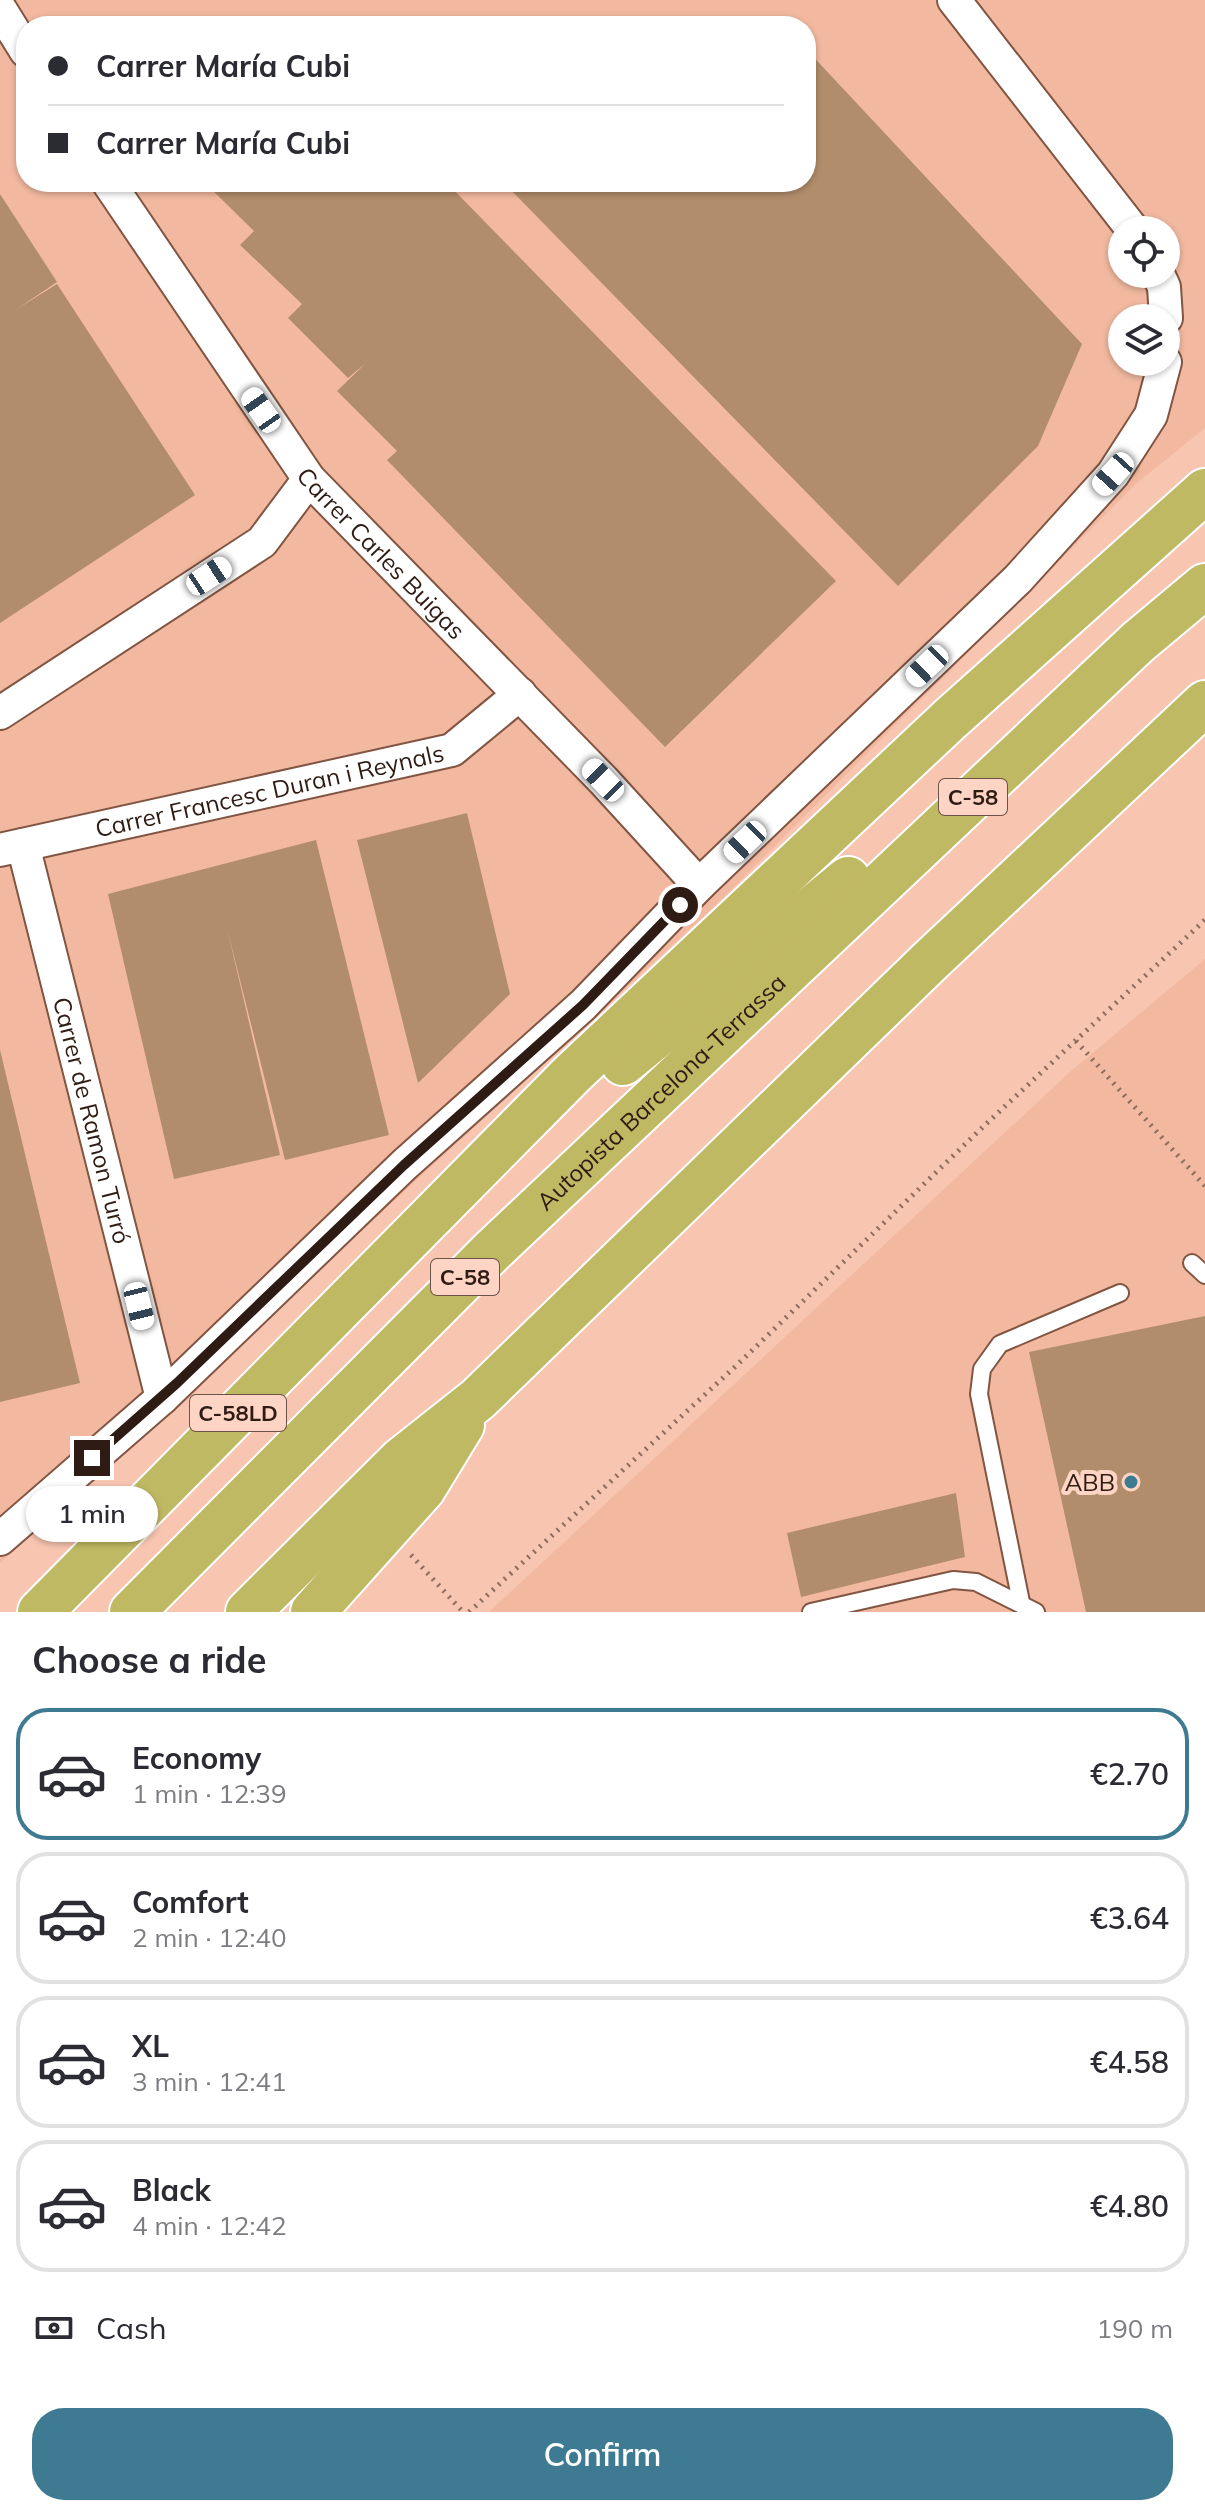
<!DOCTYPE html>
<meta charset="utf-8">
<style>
:root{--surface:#fff;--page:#f2f2f3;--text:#2b2b33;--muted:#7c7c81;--line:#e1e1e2;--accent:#3e7b92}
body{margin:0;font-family:Mulish,sans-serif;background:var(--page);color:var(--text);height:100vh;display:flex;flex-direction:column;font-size:30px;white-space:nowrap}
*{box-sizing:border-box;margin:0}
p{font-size:26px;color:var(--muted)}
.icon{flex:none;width:44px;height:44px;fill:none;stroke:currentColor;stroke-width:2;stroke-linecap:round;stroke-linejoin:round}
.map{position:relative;height:1612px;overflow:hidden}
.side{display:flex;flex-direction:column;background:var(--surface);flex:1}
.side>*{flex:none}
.top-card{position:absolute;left:16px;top:16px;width:800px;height:176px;border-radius:32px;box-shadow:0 2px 6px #0004;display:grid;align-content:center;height:176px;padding:0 32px;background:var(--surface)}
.tools{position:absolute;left:1108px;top:216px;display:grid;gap:16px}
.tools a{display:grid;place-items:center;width:72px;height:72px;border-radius:50%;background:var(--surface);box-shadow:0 2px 6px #0004;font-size:40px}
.end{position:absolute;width:36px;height:36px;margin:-18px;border:10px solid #2e1b13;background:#fff;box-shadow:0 0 0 4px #fff}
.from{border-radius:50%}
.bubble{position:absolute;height:56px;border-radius:28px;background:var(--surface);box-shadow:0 2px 6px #0004;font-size:26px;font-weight:600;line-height:56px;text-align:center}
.car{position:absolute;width:24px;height:48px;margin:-24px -12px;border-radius:10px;box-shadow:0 0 6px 2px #0007;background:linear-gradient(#fff 24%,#345 0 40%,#fff 0 76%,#345 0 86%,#fff 0)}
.top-card b{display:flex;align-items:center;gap:28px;height:76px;font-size:30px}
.top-card b+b{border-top:2px solid var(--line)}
.top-card i{width:20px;height:20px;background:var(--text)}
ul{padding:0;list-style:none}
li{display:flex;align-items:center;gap:24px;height:132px;margin:0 16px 12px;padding:0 16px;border:4px solid var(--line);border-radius:32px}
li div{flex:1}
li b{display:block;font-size:30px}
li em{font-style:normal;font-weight:600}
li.selected{border-color:var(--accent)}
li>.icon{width:72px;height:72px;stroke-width:1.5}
h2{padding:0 32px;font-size:36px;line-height:96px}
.pay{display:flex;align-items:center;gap:20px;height:88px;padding:0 32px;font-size:30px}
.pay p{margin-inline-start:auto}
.cta{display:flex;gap:16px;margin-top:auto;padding:16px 32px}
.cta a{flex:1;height:92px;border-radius:32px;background:var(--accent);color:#fff;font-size:32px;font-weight:600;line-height:92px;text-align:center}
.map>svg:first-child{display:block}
.built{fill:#f2b9a0;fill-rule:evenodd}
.building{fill:#b28d6b}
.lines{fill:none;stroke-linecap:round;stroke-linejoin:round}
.service-casing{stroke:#815542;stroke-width:20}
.minor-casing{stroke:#815542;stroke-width:36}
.motorway-casing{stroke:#fff;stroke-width:48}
.path{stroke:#8f6c5e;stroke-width:5;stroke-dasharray:2 6;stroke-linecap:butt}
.service{stroke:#fff;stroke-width:16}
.minor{stroke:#fff;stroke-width:32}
.motorway{stroke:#c0b963;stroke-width:44}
.route{stroke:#2e1b13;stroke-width:10}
.poi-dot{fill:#3e7b92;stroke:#fed5c4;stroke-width:3}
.labels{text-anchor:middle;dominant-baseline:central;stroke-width:8;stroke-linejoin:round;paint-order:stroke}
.shield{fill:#fed5c4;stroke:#6c5348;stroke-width:2}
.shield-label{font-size:22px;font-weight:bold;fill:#2e1b13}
.street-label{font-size:24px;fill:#2e1b13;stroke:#fed5c4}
.poi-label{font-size:24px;fill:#2e1b13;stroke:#fed5c4;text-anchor:end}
</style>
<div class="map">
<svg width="1205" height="1612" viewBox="0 0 1205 1612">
<rect width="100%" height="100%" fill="#f8c5b0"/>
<g class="built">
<path d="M0 0H1205V428L1138 482 715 906 0 1563ZM26 26H806V182H26ZM1122 230H1166V274H1122ZM1122 318H1166V362H1122Z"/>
<polygon points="1205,959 1205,1612 489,1612 1070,1072"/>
</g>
<g class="building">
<polygon points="806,49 1082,344 1038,446 898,586 503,182 806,182"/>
<polygon points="204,182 446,182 836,581 665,747 387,460 397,451 337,391 366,363 348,378 288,318 302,304 240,245 254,231"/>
<polygon points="0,194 57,282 17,309 57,284 195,495 0,623"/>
<polygon points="467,813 510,994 418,1083 357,840"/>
<polygon points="316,840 389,1135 285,1160 227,928 280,1155 174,1179 108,894"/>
<polygon points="0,1050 80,1383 0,1402"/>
<polygon points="1205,1316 1205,1612 1086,1612 1029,1352"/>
<polygon points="956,1493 965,1557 801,1597 787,1533"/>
</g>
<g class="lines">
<g class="service-casing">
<g id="service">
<polyline points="1192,1263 1205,1275"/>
<polyline points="1021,1602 979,1394 982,1369 1000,1344 1120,1293"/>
<polyline points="811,1612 953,1580 976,1582 1036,1612"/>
</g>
</g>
<g class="minor-casing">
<g id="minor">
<polyline points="954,0 1133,230"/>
<polyline points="0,9 26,51"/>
<path id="s1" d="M108 182 309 479 603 780 699 885"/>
<polyline points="1158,274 1164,287 1166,318"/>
<polyline points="0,713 262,542 309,479"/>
<path id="s2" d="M23 845 162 1398"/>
<path id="s3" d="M0 850 452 750 520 694"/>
<polyline points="0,1539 162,1398 404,1165 583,1005 699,885 1018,579 1113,474 1151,415 1165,362"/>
</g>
</g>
<g class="motorway-casing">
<g id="motorway">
<polyline points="623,1063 848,879"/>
<polyline points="40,1612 572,1074 950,719 1205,491"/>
<path id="s4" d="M132 1612 493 1250 1138 642 1205 586"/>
<polyline points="248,1612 401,1460 478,1399 930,961 1205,703"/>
<polyline points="313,1612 423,1489 462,1425"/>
</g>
</g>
<g class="path">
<polyline points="1076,1041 1205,1186"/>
<polyline points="411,1555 463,1612"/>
<polyline points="469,1612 737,1365 986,1124 1205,920"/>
</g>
<use href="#service" class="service"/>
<use href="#minor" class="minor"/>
<use href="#motorway" class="motorway"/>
</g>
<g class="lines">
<polyline class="route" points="92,1458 177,1383 404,1165 583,1005 680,905"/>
</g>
<circle class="poi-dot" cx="1131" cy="1482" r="8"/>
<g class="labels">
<g class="shield">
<rect x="939" y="779" width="68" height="36" rx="6"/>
<rect x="431" y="1259" width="68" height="36" rx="6"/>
<rect x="190" y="1395" width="96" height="36" rx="6"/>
</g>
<g class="shield-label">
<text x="973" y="797">C-58</text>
<text x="465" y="1277">C-58</text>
<text x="238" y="1413">C-58LD</text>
</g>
<g class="street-label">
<text stroke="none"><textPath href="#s1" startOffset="462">Carrer Carles Buigas</textPath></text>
<text stroke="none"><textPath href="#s3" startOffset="276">Carrer Francesc Duran i Reynals</textPath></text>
<text stroke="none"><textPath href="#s4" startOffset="742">Autopista Barcelona-Terrassa</textPath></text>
<text stroke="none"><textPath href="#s2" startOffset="284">Carrer de Ramon Turró</textPath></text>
</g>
<g class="poi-label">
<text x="1115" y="1482">ABB</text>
</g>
</g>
</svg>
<div class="tools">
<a><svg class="icon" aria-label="locate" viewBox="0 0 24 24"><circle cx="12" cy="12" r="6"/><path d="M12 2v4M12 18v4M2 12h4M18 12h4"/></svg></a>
<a><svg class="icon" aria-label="layers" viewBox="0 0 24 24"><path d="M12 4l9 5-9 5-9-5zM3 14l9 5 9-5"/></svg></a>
</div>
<i class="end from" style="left:680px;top:905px"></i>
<i class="end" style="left:92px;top:1458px"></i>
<div class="bubble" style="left:26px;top:1486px;width:132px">1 min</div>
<i class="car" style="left:261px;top:410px;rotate:325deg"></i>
<i class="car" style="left:1113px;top:474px;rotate:222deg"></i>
<i class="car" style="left:209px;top:576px;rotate:57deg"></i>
<i class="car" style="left:927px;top:666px;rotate:226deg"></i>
<i class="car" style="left:603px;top:780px;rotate:316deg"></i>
<i class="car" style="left:745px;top:842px;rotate:226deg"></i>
<i class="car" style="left:139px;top:1306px;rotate:166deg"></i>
<div class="top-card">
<b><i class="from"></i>Carrer María Cubi</b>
<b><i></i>Carrer María Cubi</b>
</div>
</div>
<section class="side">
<h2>Choose a ride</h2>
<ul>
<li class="selected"><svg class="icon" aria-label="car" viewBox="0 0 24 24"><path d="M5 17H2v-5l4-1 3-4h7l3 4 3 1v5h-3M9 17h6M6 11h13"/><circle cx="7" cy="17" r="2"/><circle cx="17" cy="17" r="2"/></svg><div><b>Economy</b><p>1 min · 12:39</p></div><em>€2.70</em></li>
<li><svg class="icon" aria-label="car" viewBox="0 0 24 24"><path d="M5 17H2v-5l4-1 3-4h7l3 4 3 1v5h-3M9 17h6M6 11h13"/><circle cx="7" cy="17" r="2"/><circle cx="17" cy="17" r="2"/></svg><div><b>Comfort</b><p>2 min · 12:40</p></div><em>€3.64</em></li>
<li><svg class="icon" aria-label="car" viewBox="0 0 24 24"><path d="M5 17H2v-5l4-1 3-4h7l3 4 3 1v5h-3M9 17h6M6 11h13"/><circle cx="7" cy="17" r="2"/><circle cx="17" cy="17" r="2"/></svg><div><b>XL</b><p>3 min · 12:41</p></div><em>€4.58</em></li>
<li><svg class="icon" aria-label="car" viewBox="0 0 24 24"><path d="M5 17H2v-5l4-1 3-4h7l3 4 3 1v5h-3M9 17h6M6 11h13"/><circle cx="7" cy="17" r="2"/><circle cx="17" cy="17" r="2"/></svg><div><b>Black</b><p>4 min · 12:42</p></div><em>€4.80</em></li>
</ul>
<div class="pay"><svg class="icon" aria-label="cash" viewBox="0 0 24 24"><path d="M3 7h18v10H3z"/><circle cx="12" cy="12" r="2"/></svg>Cash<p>190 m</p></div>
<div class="cta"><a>Confirm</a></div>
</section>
